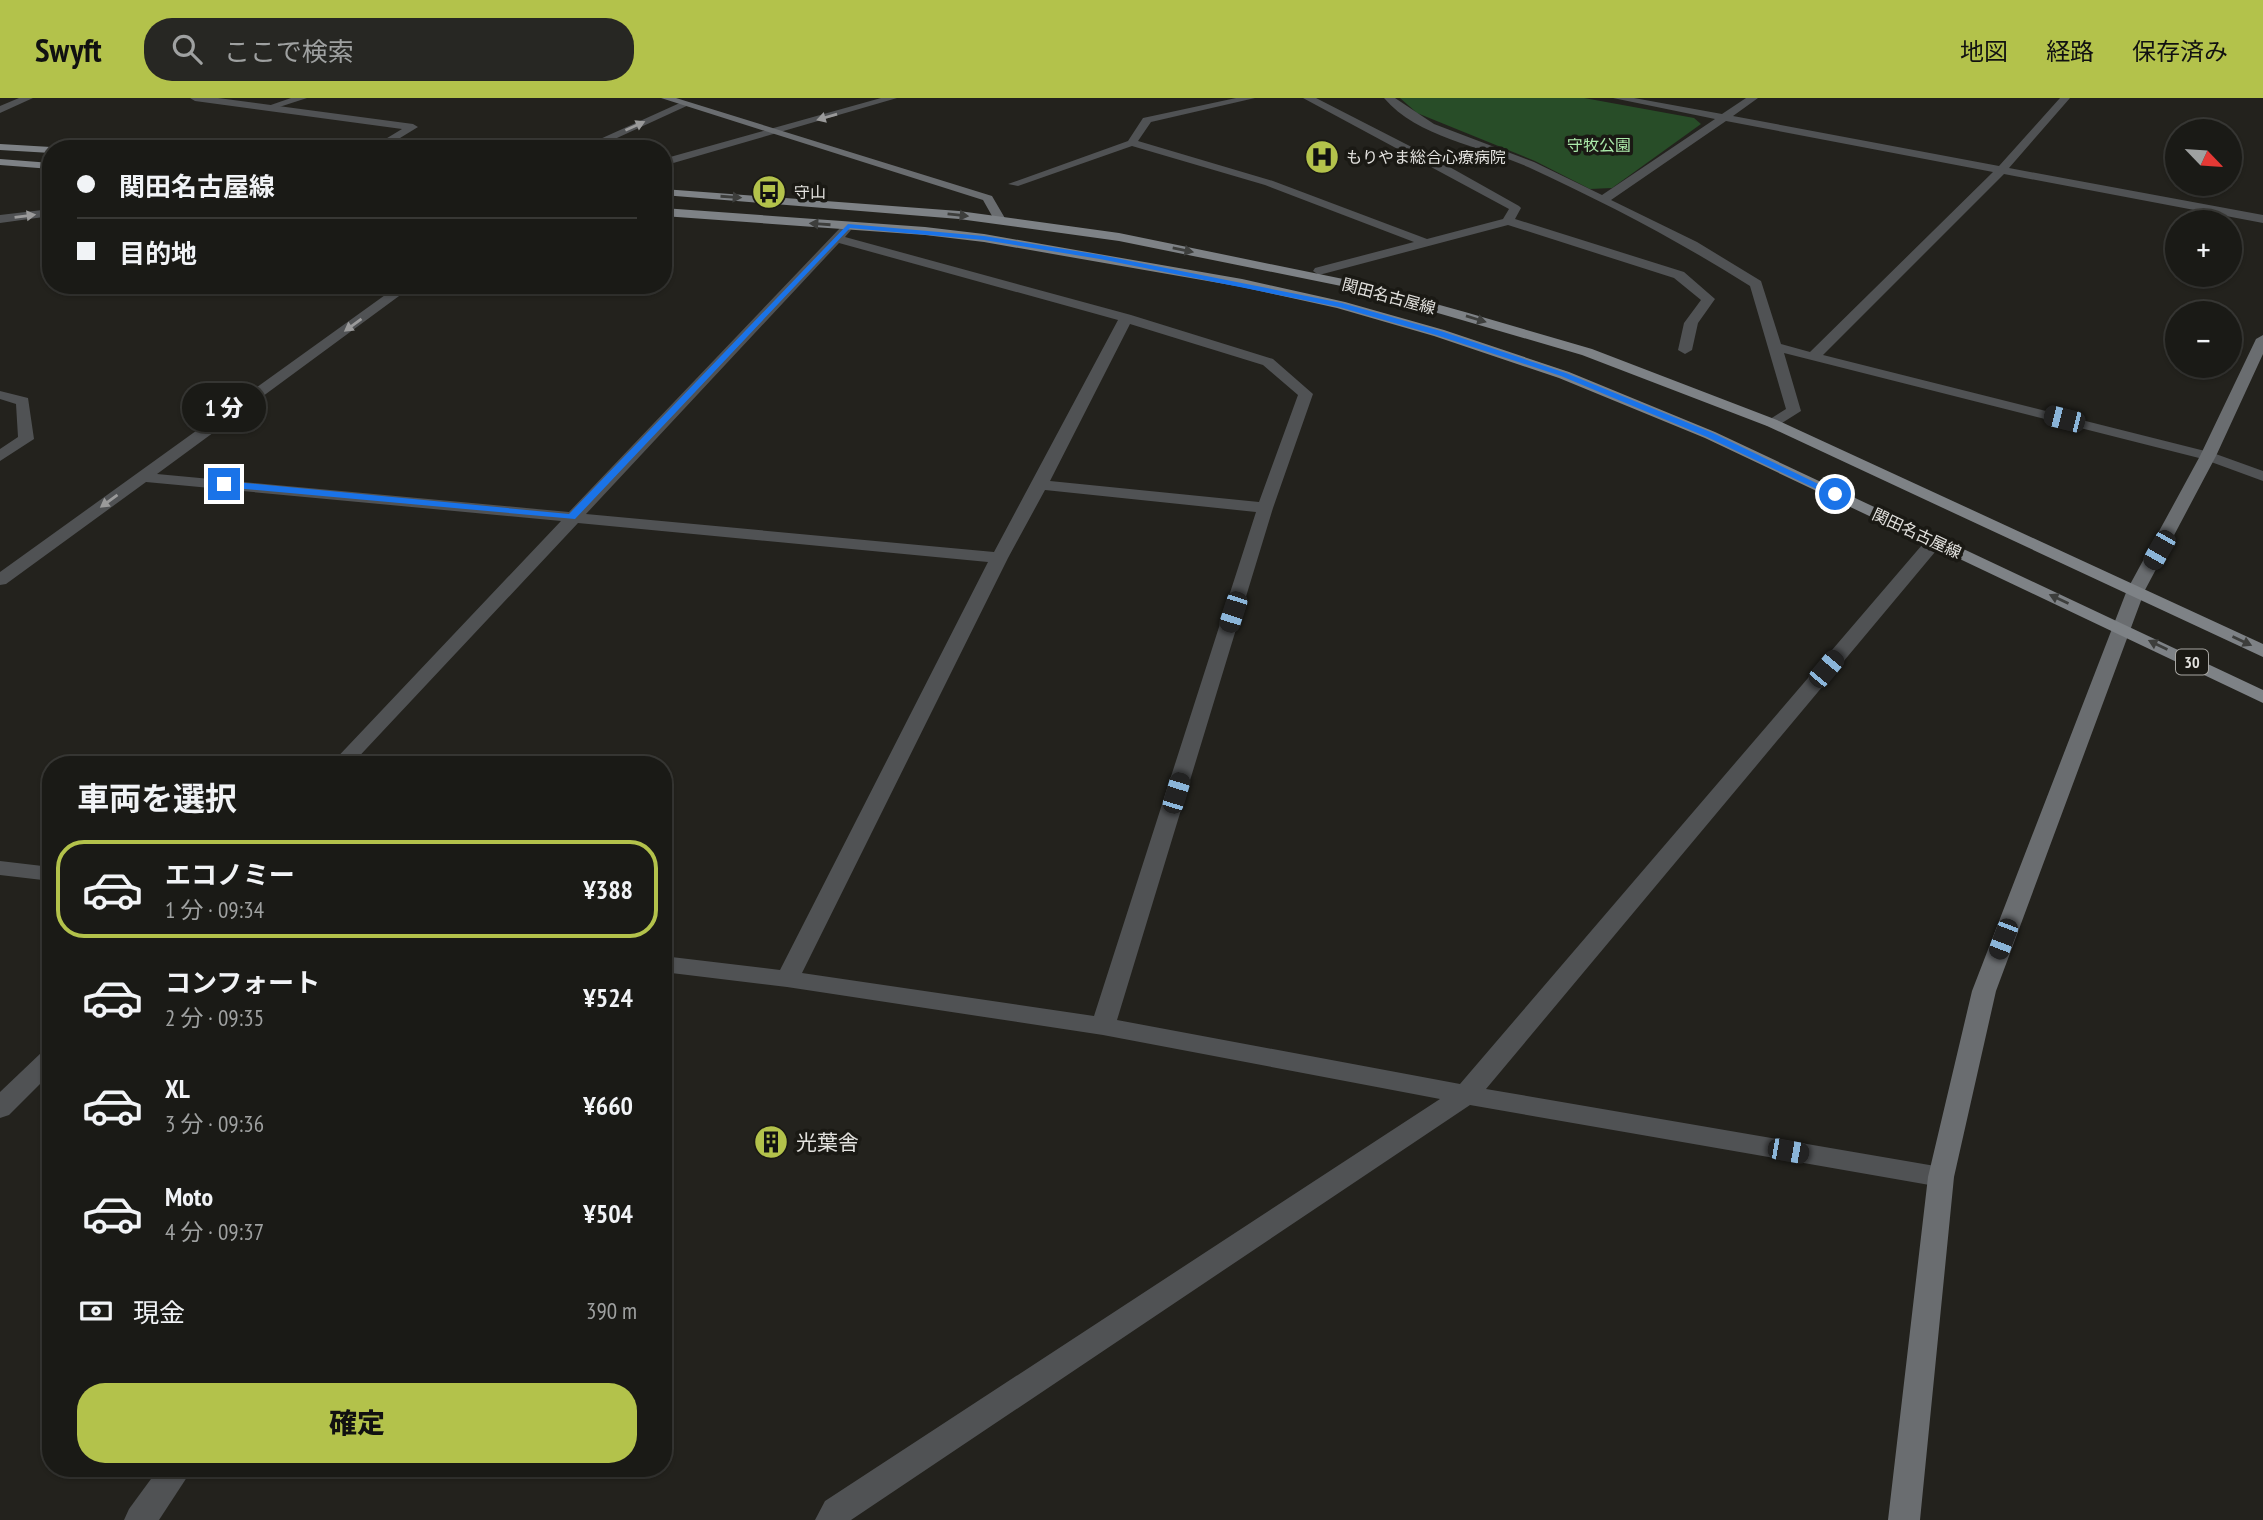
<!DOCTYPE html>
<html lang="ja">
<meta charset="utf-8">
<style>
:root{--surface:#1a1a16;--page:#272723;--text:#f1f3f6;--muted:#9fa1a1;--line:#383835;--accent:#b3c24b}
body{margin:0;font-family:"PT Sans Narrow","Noto Sans JP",sans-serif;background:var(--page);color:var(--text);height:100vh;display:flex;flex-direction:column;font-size:26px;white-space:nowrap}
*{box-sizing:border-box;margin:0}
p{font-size:23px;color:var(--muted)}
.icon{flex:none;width:38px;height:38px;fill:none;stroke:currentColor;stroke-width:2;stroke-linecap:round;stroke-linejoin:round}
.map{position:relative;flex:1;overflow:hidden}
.drawer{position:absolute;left:42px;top:658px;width:630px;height:721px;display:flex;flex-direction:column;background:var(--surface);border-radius:28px;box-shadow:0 2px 5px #0004,0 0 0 2px var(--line)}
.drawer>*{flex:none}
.hud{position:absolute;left:42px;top:42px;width:630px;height:154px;border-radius:28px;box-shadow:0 2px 5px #0004,0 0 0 2px var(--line);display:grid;align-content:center;height:154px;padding:0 35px;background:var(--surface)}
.needle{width:46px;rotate:115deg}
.fabs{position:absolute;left:2165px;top:21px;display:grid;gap:14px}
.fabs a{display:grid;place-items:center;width:77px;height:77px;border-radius:50%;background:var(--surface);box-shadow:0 2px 5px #0004,0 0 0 2px var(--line);font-size:35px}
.end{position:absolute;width:32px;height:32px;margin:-16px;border:9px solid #1a73e8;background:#fff;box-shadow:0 0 0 4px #fff}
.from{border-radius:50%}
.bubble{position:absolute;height:49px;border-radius:24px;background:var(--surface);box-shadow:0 2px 5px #0004,0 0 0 2px var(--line);font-size:23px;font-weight:800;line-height:49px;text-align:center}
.car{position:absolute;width:21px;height:42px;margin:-21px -10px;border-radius:9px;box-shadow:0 0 5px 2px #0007;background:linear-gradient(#222 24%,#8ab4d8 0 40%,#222 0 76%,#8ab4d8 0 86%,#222 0)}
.hud b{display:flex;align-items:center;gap:24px;height:66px;font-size:26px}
.hud b+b{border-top:2px solid var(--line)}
.hud i{width:18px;height:18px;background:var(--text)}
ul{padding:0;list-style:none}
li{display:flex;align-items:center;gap:21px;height:98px;margin:0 14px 10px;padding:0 21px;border:4px solid transparent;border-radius:28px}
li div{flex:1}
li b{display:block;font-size:26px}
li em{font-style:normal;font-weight:800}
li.active{border-color:var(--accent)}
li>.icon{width:63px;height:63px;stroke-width:1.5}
h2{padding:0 35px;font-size:32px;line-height:84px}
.pay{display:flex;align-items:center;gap:18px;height:77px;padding:0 35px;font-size:26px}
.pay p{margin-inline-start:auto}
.primary-button{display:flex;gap:14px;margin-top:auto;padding:14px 35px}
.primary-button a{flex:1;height:80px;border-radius:28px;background:var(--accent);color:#111;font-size:28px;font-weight:800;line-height:80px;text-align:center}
header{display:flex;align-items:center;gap:42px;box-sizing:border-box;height:98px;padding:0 35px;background:var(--accent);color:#111}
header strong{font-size:33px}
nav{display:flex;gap:38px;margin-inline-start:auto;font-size:24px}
.search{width:490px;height:63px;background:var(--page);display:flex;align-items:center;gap:18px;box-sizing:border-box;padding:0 24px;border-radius:28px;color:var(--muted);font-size:26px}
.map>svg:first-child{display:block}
.green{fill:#284d28}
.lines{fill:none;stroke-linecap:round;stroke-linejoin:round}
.lane{fill:#505254;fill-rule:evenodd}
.street{fill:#505254;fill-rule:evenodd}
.secondary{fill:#6a6d70;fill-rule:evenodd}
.primary{fill:#7e8286;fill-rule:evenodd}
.oneway{fill:#9a9a9a}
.oneway2{fill:#3d3e3c}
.route{fill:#1a73e8}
.labels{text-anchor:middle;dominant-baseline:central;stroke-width:7;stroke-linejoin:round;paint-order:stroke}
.far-park-label{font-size:16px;fill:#acebab;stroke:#1a1914}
.far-poi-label{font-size:16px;fill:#e3e2df;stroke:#1a1914;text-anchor:start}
.far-street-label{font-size:16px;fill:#e3e2df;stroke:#1a1914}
.shield{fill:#1a1914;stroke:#a7a6a2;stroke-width:2}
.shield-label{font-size:16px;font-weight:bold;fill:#e3e2df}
.near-poi-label{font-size:21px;fill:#e3e2df;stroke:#1a1914;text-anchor:start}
</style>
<header>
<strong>Swyft</strong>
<div class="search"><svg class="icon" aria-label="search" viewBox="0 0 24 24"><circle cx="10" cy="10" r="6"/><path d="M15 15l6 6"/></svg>ここで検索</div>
<nav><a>地図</a><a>経路</a><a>保存済み</a></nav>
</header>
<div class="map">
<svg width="2263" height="1422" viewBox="0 0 2263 1422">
<rect width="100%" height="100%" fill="#23221d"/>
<polygon class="green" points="1400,0 1584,0 1694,20 1701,26 1612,90 1590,91 1535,63 1417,15"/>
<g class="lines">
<g class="lane">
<polygon points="291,0 307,0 270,12 265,9"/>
<polygon points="1236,0 1255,0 1151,24 1138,43 1273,83 1427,141 1503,121 1509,111 1303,0 1316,0 1439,63 1519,108 1521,110 1515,121 1684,174 1715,201 1698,225 1692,252 1685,256 1678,252 1684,225 1701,202 1674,180 1508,127 1319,177 1313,173 1315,170 1414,144 1265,87 1132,48 1018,88 1008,86 1128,43 1143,20"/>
<polygon points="0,293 28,300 34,341 0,363 0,351 18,339 16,306 0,301"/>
</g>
<g class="street">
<polygon points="19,0 33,0 0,15 0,8"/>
<polygon points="190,0 218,0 413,26 418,29 382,51 369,51 402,31 195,3"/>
<polygon points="881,0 897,0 663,68 663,61"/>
<path d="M1384 0H1395L1434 26 1534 64 1602 97 1715 21 1613 0H1634L1722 16 1746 0H1758L1733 18 1999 68 2060 0H2070L2009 70 2263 117V125L2004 76 1823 257 2213 355 2263 373V383L2203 361 1784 255 1801 313 1777 328H1767L1764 325 1786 311 1750 188C1679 143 1604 104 1528 69 1482 48 1418 40 1384 0ZM1726 23 1993 74 1810 254 1781 246 1761 183 1697 144 1611 102Z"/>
<polygon points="682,4 691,6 593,51 578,51"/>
<polygon points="51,111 51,118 0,125 0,117"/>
<path d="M845 128 851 132 845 139 1131 217 1273 261 1313 296 1273 410 1117 922 1460 986 1928 440H1940L1942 444 1940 448 1486 991 1941 1069 1950 1072 1954 1079 1950 1086 1941 1089 1470 1007 851 1422H815L825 1403 1440 1001 1103 937 787 889 663 874V858L780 872 988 464 578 425 351 667H330L561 423 146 384 6 486 0 487V474L399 187H414L157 376 569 414 841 129ZM839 145 1118 222 994 454 586 416ZM1130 226 1263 267 1298 297 1259 404 1050 383ZM1045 392 1256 414 1094 918 802 875 1008 460Z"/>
<polygon points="0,763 51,769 51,783 0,777"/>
<polygon points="51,951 51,975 9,1017 0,1020 0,994 42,954"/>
<polygon points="159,1370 193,1370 159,1422 124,1422 129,1411"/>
</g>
<g class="secondary">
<polygon points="661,0 676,0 992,98 1006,122 996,125 983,102"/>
<polygon points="2263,237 2263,256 2216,358 2145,492 1996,893 1954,1079 1920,1422 1888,1422 1928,1079 1972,893 2127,492 2200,358 2256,241"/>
</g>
<g class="primary">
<polygon points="0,46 51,49 56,51 51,51 51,55 0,52"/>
<polygon points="0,61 51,65 51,71 0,67"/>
<polygon points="663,91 959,113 1119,135 1353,183 1465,214 1592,251 1777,322 2263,546 2263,559 1767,328 1582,257 1455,220 1351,190 1119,143 959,121 663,97"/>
<polygon points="663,110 925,129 984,136 1242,181 1345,204 1444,232 1569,274 1715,334 2263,592 2263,605 1705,340 1559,280 1434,238 1337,210 1242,189 984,144 925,137 663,118"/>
</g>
</g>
<defs><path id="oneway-solid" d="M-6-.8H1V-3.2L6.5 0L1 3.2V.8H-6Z" transform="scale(1.75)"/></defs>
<g class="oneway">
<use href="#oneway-solid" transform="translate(827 19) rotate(164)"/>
<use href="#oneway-solid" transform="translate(635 28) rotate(-24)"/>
<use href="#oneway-solid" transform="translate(25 118) rotate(-7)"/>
<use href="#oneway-solid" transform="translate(353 227) rotate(144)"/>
<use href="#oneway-solid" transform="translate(109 403) rotate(144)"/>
</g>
<g class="oneway2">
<use href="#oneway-solid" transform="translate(731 99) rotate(4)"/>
<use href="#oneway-solid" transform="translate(958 117) rotate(6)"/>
<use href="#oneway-solid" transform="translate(820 126) rotate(-176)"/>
<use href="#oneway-solid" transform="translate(1183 152) rotate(11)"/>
<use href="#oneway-solid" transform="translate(1476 221) rotate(17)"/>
<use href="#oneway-solid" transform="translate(2059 501) rotate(-155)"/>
<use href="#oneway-solid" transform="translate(2242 543) rotate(25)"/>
<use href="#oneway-solid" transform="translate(2158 547) rotate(-154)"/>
</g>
<polygon class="route" points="848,126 984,138 1100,157 1342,205 1441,233 1566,275 1713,335 1839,396 1831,398 1707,339 1561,278 1436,237 1339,209 1100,161 984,142 850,130 575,421 224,389 219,386 224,383 569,416"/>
<defs>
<g id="hospital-disc" transform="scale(1.75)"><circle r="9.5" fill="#b3c24b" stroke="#1a1914"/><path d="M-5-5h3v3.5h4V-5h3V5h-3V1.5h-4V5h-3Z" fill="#111"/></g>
<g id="bus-disc" transform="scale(1.75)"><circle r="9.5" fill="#b3c24b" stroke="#1a1914"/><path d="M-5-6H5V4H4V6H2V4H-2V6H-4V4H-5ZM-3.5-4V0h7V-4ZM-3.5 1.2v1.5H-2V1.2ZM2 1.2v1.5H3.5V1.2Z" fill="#111"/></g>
<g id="building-disc" transform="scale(1.75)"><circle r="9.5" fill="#b3c24b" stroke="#1a1914"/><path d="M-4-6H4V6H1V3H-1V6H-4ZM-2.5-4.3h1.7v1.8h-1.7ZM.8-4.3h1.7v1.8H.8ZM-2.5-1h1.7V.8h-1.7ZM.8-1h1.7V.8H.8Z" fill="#111"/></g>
</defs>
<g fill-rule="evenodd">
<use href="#hospital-disc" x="1322" y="59"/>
<use href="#bus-disc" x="769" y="94"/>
<use href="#building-disc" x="771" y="1044"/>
</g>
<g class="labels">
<g class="far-park-label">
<text x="1599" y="47">守牧公園</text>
</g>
<g class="far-poi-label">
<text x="1346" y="59">もりやま総合心療病院</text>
<text x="794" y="94">守山</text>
</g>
<g class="far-street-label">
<text transform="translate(1389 198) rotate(15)">関田名古屋線</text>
<text transform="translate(1917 435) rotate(25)">関田名古屋線</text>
</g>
<rect class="shield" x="2176" y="551.5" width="32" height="25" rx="5"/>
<g class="shield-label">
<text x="2192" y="564">30</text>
</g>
<g class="near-poi-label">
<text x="796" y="1044">光葉舎</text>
</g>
</g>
</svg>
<div class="fabs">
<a><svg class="needle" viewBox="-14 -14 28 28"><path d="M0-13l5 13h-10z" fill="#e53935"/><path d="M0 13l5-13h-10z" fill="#9fa1a1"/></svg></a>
<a>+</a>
<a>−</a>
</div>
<i class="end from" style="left:1835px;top:396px"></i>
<i class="end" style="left:224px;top:386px"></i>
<div class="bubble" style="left:182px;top:285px;width:84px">1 分</div>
<i class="car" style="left:2064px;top:321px;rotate:284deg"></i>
<i class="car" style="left:2159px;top:452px;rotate:210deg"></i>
<i class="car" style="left:1233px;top:514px;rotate:198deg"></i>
<i class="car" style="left:1826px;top:571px;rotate:40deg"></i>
<i class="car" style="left:1176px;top:695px;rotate:17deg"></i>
<i class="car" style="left:2003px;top:841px;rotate:201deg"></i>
<i class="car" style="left:1788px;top:1053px;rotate:100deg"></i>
<div class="hud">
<b><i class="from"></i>関田名古屋線</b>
<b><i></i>目的地</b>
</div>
<section class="drawer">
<h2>車両を選択</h2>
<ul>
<li class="active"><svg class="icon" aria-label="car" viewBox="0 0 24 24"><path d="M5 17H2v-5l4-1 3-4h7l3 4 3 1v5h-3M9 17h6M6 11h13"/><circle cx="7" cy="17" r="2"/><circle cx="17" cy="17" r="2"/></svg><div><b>エコノミー</b><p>1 分 · 09:34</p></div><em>¥388</em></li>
<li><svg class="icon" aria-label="car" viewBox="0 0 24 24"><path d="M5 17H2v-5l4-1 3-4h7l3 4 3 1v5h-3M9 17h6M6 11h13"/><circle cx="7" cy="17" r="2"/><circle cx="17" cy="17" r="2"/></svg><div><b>コンフォート</b><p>2 分 · 09:35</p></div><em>¥524</em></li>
<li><svg class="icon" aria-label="car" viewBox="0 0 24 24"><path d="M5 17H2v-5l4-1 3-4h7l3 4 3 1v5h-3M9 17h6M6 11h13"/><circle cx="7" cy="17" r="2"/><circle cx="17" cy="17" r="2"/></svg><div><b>XL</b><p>3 分 · 09:36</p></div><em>¥660</em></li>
<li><svg class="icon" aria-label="car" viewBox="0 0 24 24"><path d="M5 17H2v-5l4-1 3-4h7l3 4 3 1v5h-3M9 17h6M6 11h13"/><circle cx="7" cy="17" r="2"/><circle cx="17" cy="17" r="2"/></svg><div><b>Moto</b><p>4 分 · 09:37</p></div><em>¥504</em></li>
</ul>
<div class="pay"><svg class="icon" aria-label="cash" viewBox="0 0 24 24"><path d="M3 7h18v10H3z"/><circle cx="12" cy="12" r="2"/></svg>現金<p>390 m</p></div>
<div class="primary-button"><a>確定</a></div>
</section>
</div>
